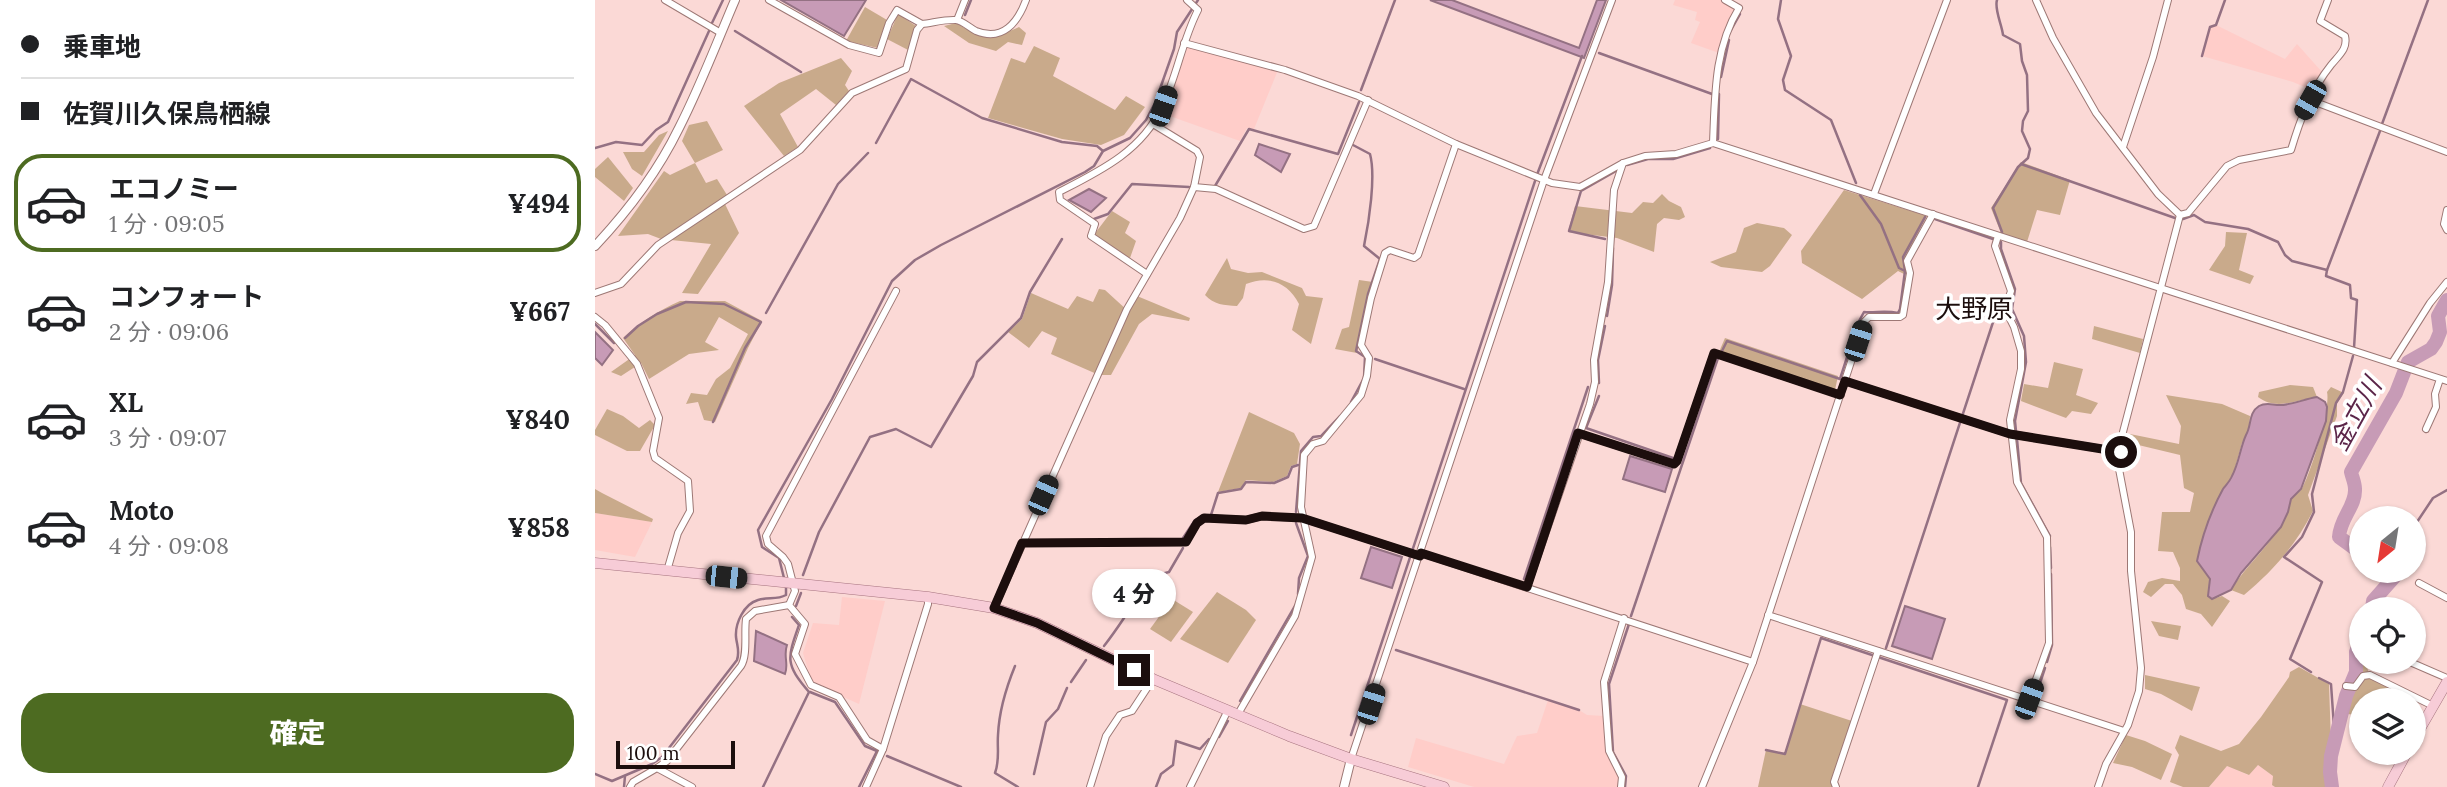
<!DOCTYPE html>
<html lang="ja">
<meta charset="utf-8">
<style>
:root{--surface:#fff;--page:#f2f2f2;--text:#202124;--muted:#757577;--line:#e0e0e0;--accent:#4d6b21}
body{margin:0;font-family:Lora,"Noto Sans JP",serif;background:var(--page);color:var(--text);height:100vh;display:flex;flex-direction:column;font-size:26px;white-space:nowrap}
*{box-sizing:border-box;margin:0}
p{font-size:23px;color:var(--muted)}
.icon{flex:none;width:38px;height:38px;fill:none;stroke:currentColor;stroke-width:2;stroke-linecap:round;stroke-linejoin:round}
.map{position:relative;flex:1;overflow:hidden}
.panel{display:flex;flex-direction:column;background:var(--surface);width:595px}
.panel>*{flex:none}
.guide{display:grid;align-content:center;height:154px;padding:0 21px;background:var(--surface)}
.needle{width:46px;rotate:210deg}
.fabs{position:absolute;left:1754px;top:506px;display:grid;gap:14px}
.fabs a{display:grid;place-items:center;width:77px;height:77px;border-radius:50%;background:var(--surface);box-shadow:0 2px 5px #0004;font-size:35px}
.scale{position:absolute;left:21px;bottom:18px;width:119px;box-sizing:border-box;padding-left:7px;border:4px solid #1c0e0d;border-top:0;font-size:19px;line-height:24px;white-space:nowrap;color:#1c0e0d;-webkit-text-stroke:5px #fff;paint-order:stroke}
.end{position:absolute;width:32px;height:32px;margin:-16px;border:9px solid #1c0e0d;background:#fff;box-shadow:0 0 0 4px #fff}
.from{border-radius:50%}
.bubble{position:absolute;height:49px;border-radius:24px;background:var(--surface);box-shadow:0 2px 5px #0004;font-size:23px;font-weight:800;line-height:49px;text-align:center}
.car{position:absolute;width:21px;height:42px;margin:-21px -10px;border-radius:9px;box-shadow:0 0 5px 2px #0007;background:linear-gradient(#222 24%,#8ab4d8 0 40%,#222 0 76%,#8ab4d8 0 86%,#222 0)}
.guide b{display:flex;align-items:center;gap:24px;height:66px;font-size:26px}
.guide b+b{border-top:2px solid var(--line)}
.guide i{width:18px;height:18px;background:var(--text)}
ul{padding:0;list-style:none}
li{display:flex;align-items:center;gap:21px;height:98px;margin:0 14px 10px;padding:0 7px;border:4px solid transparent;border-radius:28px}
li div{flex:1}
li b{display:block;font-size:26px}
li em{font-style:normal;font-weight:800}
li.on{border-color:var(--accent)}
li>.icon{width:63px;height:63px;stroke-width:1.5}
.primary-button{display:flex;gap:14px;margin-top:auto;padding:14px 21px}
.primary-button a{flex:1;height:80px;border-radius:28px;background:var(--accent);color:#fff;font-size:28px;font-weight:800;line-height:80px;text-align:center}
main{display:flex;flex:1;min-height:0}
.map>svg:first-child{display:block}
.built{fill:#ffcdc9}
.green{fill:#c9aa8b}
.water{fill:#c79bb6;stroke:#947183;stroke-width:2}
.lines{fill:none;stroke-linecap:round;stroke-linejoin:round}
.stream{stroke:#947183;stroke-width:2.5}
.river{stroke:#c79bb6;stroke-width:14}
.minor-casing{stroke:#9d7875;stroke-width:8}
.tertiary-casing{stroke:#9d7875;stroke-width:10}
.primary-casing{stroke:#a6737f;stroke-width:11}
.minor{stroke:#fff;stroke-width:6}
.tertiary{stroke:#fff;stroke-width:8}
.primary{stroke:#f7ccd7;stroke-width:10}
.route{stroke:#1c0e0d;stroke-width:9}
.labels{text-anchor:middle;dominant-baseline:central;stroke-width:7;stroke-linejoin:round;paint-order:stroke}
.neighbourhood-label{font-size:26px;fill:#1c0e0d;stroke:#fff}
.water-label{font-size:26px;font-style:italic;fill:#5b2549;stroke:#fff}
</style>
<main>
<section class="panel">
<div class="guide">
<b><i class="from"></i>乗車地</b>
<b><i></i>佐賀川久保鳥栖線</b>
</div>
<ul>
<li class="on"><svg class="icon" aria-label="car" viewBox="0 0 24 24"><path d="M5 17H2v-5l4-1 3-4h7l3 4 3 1v5h-3M9 17h6M6 11h13"/><circle cx="7" cy="17" r="2"/><circle cx="17" cy="17" r="2"/></svg><div><b>エコノミー</b><p>1 分 · 09:05</p></div><em>¥494</em></li>
<li><svg class="icon" aria-label="car" viewBox="0 0 24 24"><path d="M5 17H2v-5l4-1 3-4h7l3 4 3 1v5h-3M9 17h6M6 11h13"/><circle cx="7" cy="17" r="2"/><circle cx="17" cy="17" r="2"/></svg><div><b>コンフォート</b><p>2 分 · 09:06</p></div><em>¥667</em></li>
<li><svg class="icon" aria-label="car" viewBox="0 0 24 24"><path d="M5 17H2v-5l4-1 3-4h7l3 4 3 1v5h-3M9 17h6M6 11h13"/><circle cx="7" cy="17" r="2"/><circle cx="17" cy="17" r="2"/></svg><div><b>XL</b><p>3 分 · 09:07</p></div><em>¥840</em></li>
<li><svg class="icon" aria-label="car" viewBox="0 0 24 24"><path d="M5 17H2v-5l4-1 3-4h7l3 4 3 1v5h-3M9 17h6M6 11h13"/><circle cx="7" cy="17" r="2"/><circle cx="17" cy="17" r="2"/></svg><div><b>Moto</b><p>4 分 · 09:08</p></div><em>¥858</em></li>
</ul>
<div class="primary-button"><a>確定</a></div>
</section>
<div class="map">
<svg width="1852" height="787" viewBox="0 0 1852 787">
<rect width="100%" height="100%" fill="#fbd9d6"/>
<g class="built">
<polygon points="1080,0 1125,0 1140,8 1131,27 1124,53 1096,43 1105,22 1100,20 1102,12 1078,5"/>
<polygon points="1621,25 1690,59 1702,44 1727,72 1717,90 1698,82 1607,56 1615,27"/>
<polygon points="592,47 683,70 659,129 652,128 645,141 569,114"/>
<polygon points="0,513 57,522 40,557 0,550"/>
<polygon points="247,597 290,601 264,704 217,683 208,653 218,623 244,625"/>
<polygon points="953,700 984,710 992,715 1009,716 1011,753 1025,777 1024,787 879,787 813,767 821,738 909,764 922,736 942,733"/>
<polygon points="1663,765 1678,776 1677,785 1680,787 1614,787 1632,766 1653,775"/>
</g>
<g class="green">
<polygon points="270,7 292,20 283,48 251,41"/>
<polygon points="303,14 321,26 315,51 292,39"/>
<path d="M361 23C388 39 395 40 424 27L431 33 427 45 413 42 401 51 374 43 349 26Z"/>
<polygon points="439,46 465,58 458,76 520,110 531,96 550,107 529,135 506,145 467,139 393,118 416,58 430,63"/>
<polygon points="246,58 257,71 250,85 254,91 241,105 221,89 185,114 203,147 189,156 149,106 184,83"/>
<polygon points="112,121 128,150 100,163 111,183 122,179 132,195 130,204 144,233 103,294 87,293 116,244 66,239 53,234 23,236 69,171 75,175 100,163 87,141 94,125"/>
<polygon points="73,131 47,176 37,169 28,152 49,152 64,135"/>
<polygon points="13,157 38,188 29,201 0,177 0,169"/>
<polygon points="1426,162 1475,180 1465,215 1442,210 1432,242 1406,233 1396,208"/>
<polygon points="1249,190 1332,216 1310,258 1309,274 1303,271 1267,299 1207,263 1206,251"/>
<polygon points="1067,194 1074,201 1086,207 1090,217 1084,220 1069,218 1062,224 1059,252 1022,238 973,232 980,206 1037,213 1048,202 1058,203"/>
<polygon points="517,211 535,222 530,233 541,241 535,258 498,236"/>
<polygon points="1162,223 1189,228 1197,235 1175,266 1167,272 1126,267 1115,262 1141,252 1149,228"/>
<polygon points="1631,232 1652,233 1644,270 1659,276 1655,284 1614,270 1630,246"/>
<path d="M632 258 636 269 653 273 667 272 707 288 711 296 728 298 716 344 697 330 704 304C693 282 673 275 651 284L648 298 642 306C629 305 619 305 610 295Z"/>
<polygon points="764,280 778,282 762,353 740,349 747,329 754,327"/>
<polygon points="504,289 510,290 533,311 542,296 595,318 594,321 557,314 544,324 516,375 504,375 456,354 462,338 447,331 434,348 413,332 427,319 436,293 473,309 482,296 498,302"/>
<path d="M85 301H130L167 321 153 348 120 422 109 420 103 402 91 404 96 393 112 395 121 379 135 368 153 334 124 317 110 342 124 350 94 354 54 379 46 363 26 376 16 372 40 355 28 338C45 322 63 311 85 301Z"/>
<polygon points="1499,326 1548,339 1545,353 1497,339"/>
<polygon points="1130,338 1243,376 1240,390 1124,352"/>
<polygon points="1459,362 1488,369 1481,395 1503,403 1496,414 1477,411 1471,418 1426,401 1429,384 1453,388"/>
<path d="M1695 385 1718 387 1722 397C1700 400 1682 411 1663 397L1664 392Z"/>
<path d="M1736 387 1749 393 1742 403V416L1713 495 1718 511C1701 545 1678 571 1649 595L1636 590C1651 566 1671 549 1686 526 1691 518 1692 510 1695 501 1697 496 1702 494 1706 490 1715 476 1736 408 1732 392Z"/>
<polygon points="1571,395 1627,404 1655,416 1654,431 1647,443 1638,475 1628,489 1610,529 1602,561 1615,579 1617,599 1627,596 1635,601 1617,627 1606,614 1591,609 1587,595 1578,584 1570,584 1556,597 1548,592 1553,582 1567,578 1585,581 1585,568 1578,552 1563,551 1567,512 1595,512 1599,493 1589,488 1585,455 1535,443 1535,434 1584,444 1586,426"/>
<polygon points="12,409 28,416 44,428 55,420 60,425 45,451 32,451 0,435 0,430"/>
<polygon points="654,412 699,433 705,444 702,464 696,466 692,476 678,482 651,480 646,488 623,492"/>
<polygon points="0,489 7,493 58,519 57,522 0,513"/>
<polygon points="622,592 651,610 661,620 633,663 585,639"/>
<polygon points="577,599 598,612 576,642 555,629"/>
<polygon points="1556,621 1586,626 1583,640 1564,636"/>
<polygon points="1766,650 1766,662 1774,662 1772,667 1775,676 1798,688 1794,700 1766,700 1766,715 1751,714 1765,674"/>
<polygon points="1704,667 1734,684 1736,742 1732,770 1735,787 1680,787 1677,785 1678,776 1663,765 1654,775 1632,766 1614,787 1588,787 1575,782 1584,755 1580,748 1585,735 1626,751 1644,744 1666,717 1694,677 1695,672"/>
<polygon points="1550,675 1605,687 1597,711 1566,694 1550,689"/>
<polygon points="1205,704 1257,721 1237,784 1238,787 1163,787 1171,750 1190,753"/>
<polygon points="1531,735 1550,741 1577,754 1566,780 1537,767 1518,763"/>
</g>
<g class="water">
<polygon points="186,0 271,0 249,36"/>
<polygon points="835,0 857,0 984,48 1002,0 1011,0 989,58"/>
<polygon points="664,144 695,154 686,172 660,155"/>
<polygon points="494,189 511,198 496,212 474,200"/>
<polygon points="0,332 18,350 7,365 0,358"/>
<path d="M1722 397 1730 402 1732 407 1731 421 1706 489 1696 499 1693 512 1686 527 1646 573 1636 590 1617 599 1613 596 1615 579 1602 561C1607 536 1616 511 1628 489 1631 485 1635 481 1637 476 1644 463 1645 448 1651 435 1657 425 1653 413 1664 406 1671 402 1677 405 1685 405 1697 405 1709 399 1722 397Z"/>
<polygon points="1035,456 1077,469 1070,492 1028,479"/>
<polygon points="776,547 807,557 797,588 766,578"/>
<polygon points="1310,606 1350,619 1337,659 1297,646"/>
<path d="M161 631 192 645C188 656 194 664 190 674L159 661Z"/>
</g>
<g class="lines">
<g class="stream">
<polyline points="1186,0 1183,19 1196,56 1188,80 1190,90 1236,120 1261,183"/>
<path d="M1402 0C1399 9 1407 25 1408 35L1425 44 1427 61 1432 75 1433 111 1428 121 1427 131 1435 149 1433 158 1423 167 1398 208 1407 232"/>
<polyline points="370,15 376,0"/>
<polyline points="117,23 128,0"/>
<polyline points="1136,30 1145,14"/>
<polyline points="140,31 206,72"/>
<polyline points="1004,53 1117,94"/>
<polyline points="1607,56 1615,27 1621,25 1630,0"/>
<polyline points="1126,77 1134,40"/>
<polyline points="766,90 800,0"/>
<polyline points="1787,124 1833,0"/>
<polyline points="1123,139 1124,94"/>
<polyline points="281,143 316,79 387,118 467,142 502,146 508,151"/>
<polyline points="0,148 21,142 47,145 61,130 73,122 114,31"/>
<polyline points="1426,164 1580,218"/>
<polyline points="1032,165 1053,159 1078,159 1115,148"/>
<polyline points="620,186 654,129 743,154 764,102"/>
<polyline points="499,219 513,214 537,184 594,187"/>
<polyline points="1340,219 1398,239"/>
<polyline points="1588,219 1599,215 1610,222 1653,229 1683,242 1690,255 1697,261 1732,270 1731,276 1755,285 1756,298 1762,300 1759,348"/>
<polyline points="1010,239 974,231 986,191 1021,171"/>
<polyline points="1406,242 1406,249 1420,289 1417,309 1429,336 1431,362 1420,421 1421,431"/>
<polyline points="1732,270 1785,131"/>
<polyline points="1310,271 1308,257 1330,217"/>
<polyline points="171,313 243,184 273,153"/>
<polyline points="1012,316 1017,285 1018,248"/>
<polyline points="0,324 19,343"/>
<polyline points="30,338 43,326 62,314 91,302 129,304 166,322 150,348 118,422"/>
<path d="M1126 353 1132 341 1245 379 1263 323 1269 312C1281 313 1290 310 1303 313L1305 309 1310 271 1304 268 1286 224 1265 195"/>
<polyline points="780,359 869,389"/>
<polyline points="1004,383 1003,360 1010,326"/>
<polyline points="1004,396 991,428 1078,458"/>
<path d="M756 402 769 378 770 357 761 351 773 294 785 259 769 246C774 222 781 176 775 154L758 145"/>
<polyline points="1422,439 1426,483 1455,536"/>
<polyline points="701,512 706,451 718,437 726,436 745,416"/>
<polyline points="616,515 623,493 646,489 651,482 679,483 693,477 697,467 703,465"/>
<polyline points="701,523 713,556 704,578 703,594"/>
<polyline points="1818,528 1838,498 1852,490"/>
<polyline points="588,538 600,520 610,515"/>
<polyline points="1455,547 1456,568"/>
<polyline points="208,575 224,532 275,437 301,429 336,447 378,376 382,362 426,318 435,292 467,239"/>
<polyline points="189,578 184,558 167,547 163,530 237,399 297,281 320,260 346,245 490,172 499,166 508,151 535,138 551,120 560,103 579,49 582,32 603,0"/>
<polyline points="929,579 993,387"/>
<polyline points="201,606 206,593"/>
<polyline points="1036,616 1123,358"/>
<path d="M509 646C516 637 523 627 529 618 546 589 535 581 574 572L588 548"/>
<polyline points="1291,648 1403,307 1407,306"/>
<polyline points="801,650 984,710"/>
<polyline points="1452,662 1457,645 1456,574"/>
<path d="M420 666C411 688 404 711 403 735 402 748 405 760 400 773L423 787"/>
<polyline points="1716,672 1695,659 1727,582 1689,557 1707,537 1719,512 1717,494 1741,403 1748,392 1758,356"/>
<polyline points="1724,678 1736,684 1739,727 1738,746"/>
<polyline points="476,682 491,660"/>
<polyline points="215,692 240,702 270,746 282,751 264,787"/>
<polyline points="1442,692 1450,668"/>
<polyline points="645,701 701,604"/>
<polyline points="756,735 943,172 987,56"/>
<polyline points="624,737 633,721"/>
<polyline points="1171,750 1190,754 1226,638 1412,700 1383,787"/>
<polyline points="292,756 366,787"/>
<path d="M0 774 17 781 57 764 67 757 142 660C145 651 142 646 141 637 140 623 149 604 163 600 173 597 182 600 191 595V585"/>
<polyline points="439,774 451,722 463,709 472,688"/>
<polyline points="29,787 30,776"/>
<path d="M168 787 214 692C190 664 192 659 204 625L197 617"/>
<polyline points="561,787 566,774 578,765 581,741 605,749 614,739"/>
<polyline points="1030,787 1031,776 1018,752 1014,684 1034,624"/>
</g>
<g class="river">
<path d="M1766 553 1744 537C1745 518 1761 506 1760 489 1760 483 1757 477 1756 472L1801 393 1813 362 1836 349 1841 342 1845 332 1843 316 1852 300"/>
<polyline points="1777,609 1778,601 1801,575 1798,570"/>
<polyline points="1737,787 1735,772 1736,756 1751,696 1761,672 1761,652 1766,640"/>
</g>
<g class="minor-casing">
<g id="minor">
<polyline points="70,0 126,33"/>
<polyline points="174,0 254,45 284,53 294,23 302,10 327,24"/>
<polyline points="1441,0 1458,38 1501,113 1563,194 1585,215"/>
<polyline points="362,20 370,0"/>
<polyline points="589,43 690,70 763,96 861,144 957,183 985,187 1028,163 1050,156 1081,154 1118,143 1852,381"/>
<polyline points="1715,100 1852,152"/>
<path d="M1118 143C1120 97 1119 48 1144 8L1130 0"/>
<polyline points="1528,147 1558,57 1573,0"/>
<polyline points="599,187 621,189 709,229 719,226 773,100"/>
<polyline points="1279,194 1352,0"/>
<polyline points="1852,210 1849,224 1852,230"/>
<path d="M1585 215 1593 213 1632 166 1644 160 1696 150C1705 120 1716 90 1736 65 1744 55 1753 49 1750 36L1725 21 1733 0"/>
<polyline points="1403,236 1400,246 1416,291 1410,309 1419,327 1426,351 1426,369 1415,420 1422,482 1452,537 1454,643 1434,699"/>
<path d="M552 274 496 236 500 224 465 200 464 192C505 171 547 151 567 107 582 76 587 41 603 10L592 0"/>
<path d="M0 293 26 284 63 245 205 150 257 93 311 69 322 30 327 24C337 23 351 19 361 20 368 21 375 28 381 31 408 42 423 22 431 0"/>
<polyline points="0,317 10,325 42,364 64,418 58,451 60,458 93,481 95,511 83,533 72,571"/>
<polyline points="1797,363 1835,303 1852,282"/>
<polyline points="1250,381 1415,434 1526,452"/>
<polyline points="1831,429 1841,407 1840,394 1845,379"/>
<polyline points="983,433 1079,464 1082,461 1119,353 1246,395"/>
<polyline points="427,543 591,542 602,523 609,518 651,520 667,516 707,518 825,556"/>
<polyline points="826,553 1158,662"/>
<polyline points="1824,583 1852,598"/>
<polyline points="932,587 995,404 1000,382 999,360 1013,282 1019,190 1028,163"/>
<polyline points="399,608 532,309 585,218 599,187 605,157 602,151 558,124"/>
<polyline points="1173,615 1529,731"/>
<polyline points="1815,662 1852,678"/>
<polyline points="1751,686 1760,687 1768,676 1775,675 1838,706"/>
<polyline points="643,714 700,616 717,557 706,507 709,455 718,444 728,441 766,395 772,376 774,358 766,345 776,298 790,253 795,250 819,258 823,255 861,144"/>
<polyline points="288,749 272,740 244,697 216,685 200,654 210,624 194,605 200,591 193,564 188,557 173,544 171,536 301,291"/>
<polyline points="1793,752 1807,762"/>
<polyline points="756,759 949,180 1017,0"/>
<path d="M62 768 72 761 146 666C153 655 149 633 151 619L160 611 194 605"/>
<polyline points="35,787 38,782 62,768 97,787"/>
<polyline points="271,787 288,749 333,604 333,597"/>
<polyline points="495,787 511,736 525,715 537,711 558,679"/>
<polyline points="595,787 633,710"/>
<polyline points="1026,787 1027,777 1014,751 1009,682 1029,618"/>
<polyline points="1107,787 1158,662 1269,322 1274,317 1305,317 1308,315 1315,273 1312,261 1338,214"/>
<polyline points="1241,787 1239,782 1283,651"/>
<polyline points="1503,787 1511,764 1533,725 1544,691 1546,668 1536,571 1536,532 1524,469 1528,432 1585,215"/>
</g>
</g>
<g class="tertiary-casing">
<g id="tertiary">
<path d="M0 246C33 211 63 171 84 128 105 87 122 42 140 0"/>
<polyline points="749,787 756,759"/>
</g>
</g>
<g class="primary-casing">
<g id="primary">
<polyline points="0,563 333,597 399,608 442,623 558,679 694,736 756,759 849,787"/>
<polyline points="1818,741 1852,682"/>
<polyline points="1793,787 1812,752"/>
</g>
</g>
<use href="#minor" class="minor"/>
<use href="#tertiary" class="tertiary"/>
<use href="#primary" class="primary"/>
</g>
<g class="lines">
<polyline class="route" points="539,670 442,623 399,608 427,543 591,542 602,523 609,518 651,520 667,516 707,518 825,556 826,553 932,587 983,433 1079,464 1082,461 1119,353 1245,395 1250,381 1415,434 1526,452"/>
</g>
<g class="labels">
<g class="neighbourhood-label">
<text x="1379" y="308">大野原</text>
</g>
<g class="water-label">
<text transform="translate(1760 414) rotate(-61)">金立川</text>
</g>
</g>
</svg>
<div class="fabs">
<a><svg class="needle" viewBox="-14 -14 28 28"><path d="M0-13l5 13h-10z" fill="#e53935"/><path d="M0 13l5-13h-10z" fill="#757577"/></svg></a>
<a><svg class="icon" aria-label="locate" viewBox="0 0 24 24"><circle cx="12" cy="12" r="6"/><path d="M12 2v4M12 18v4M2 12h4M18 12h4"/></svg></a>
<a><svg class="icon" aria-label="layers" viewBox="0 0 24 24"><path d="M12 4l9 5-9 5-9-5zM3 14l9 5 9-5"/></svg></a>
</div>
<div class="scale">100 m</div>
<i class="end from" style="left:1526px;top:452px"></i>
<i class="end" style="left:539px;top:670px"></i>
<div class="bubble" style="left:497px;top:569px;width:84px">4 分</div>
<i class="car" style="left:1715px;top:100px;rotate:210deg"></i>
<i class="car" style="left:568px;top:106px;rotate:19deg"></i>
<i class="car" style="left:1263px;top:341px;rotate:18deg"></i>
<i class="car" style="left:448px;top:495px;rotate:24deg"></i>
<i class="car" style="left:131px;top:577px;rotate:96deg"></i>
<i class="car" style="left:1434px;top:699px;rotate:20deg"></i>
<i class="car" style="left:776px;top:704px;rotate:18deg"></i>
</div>
</main>
